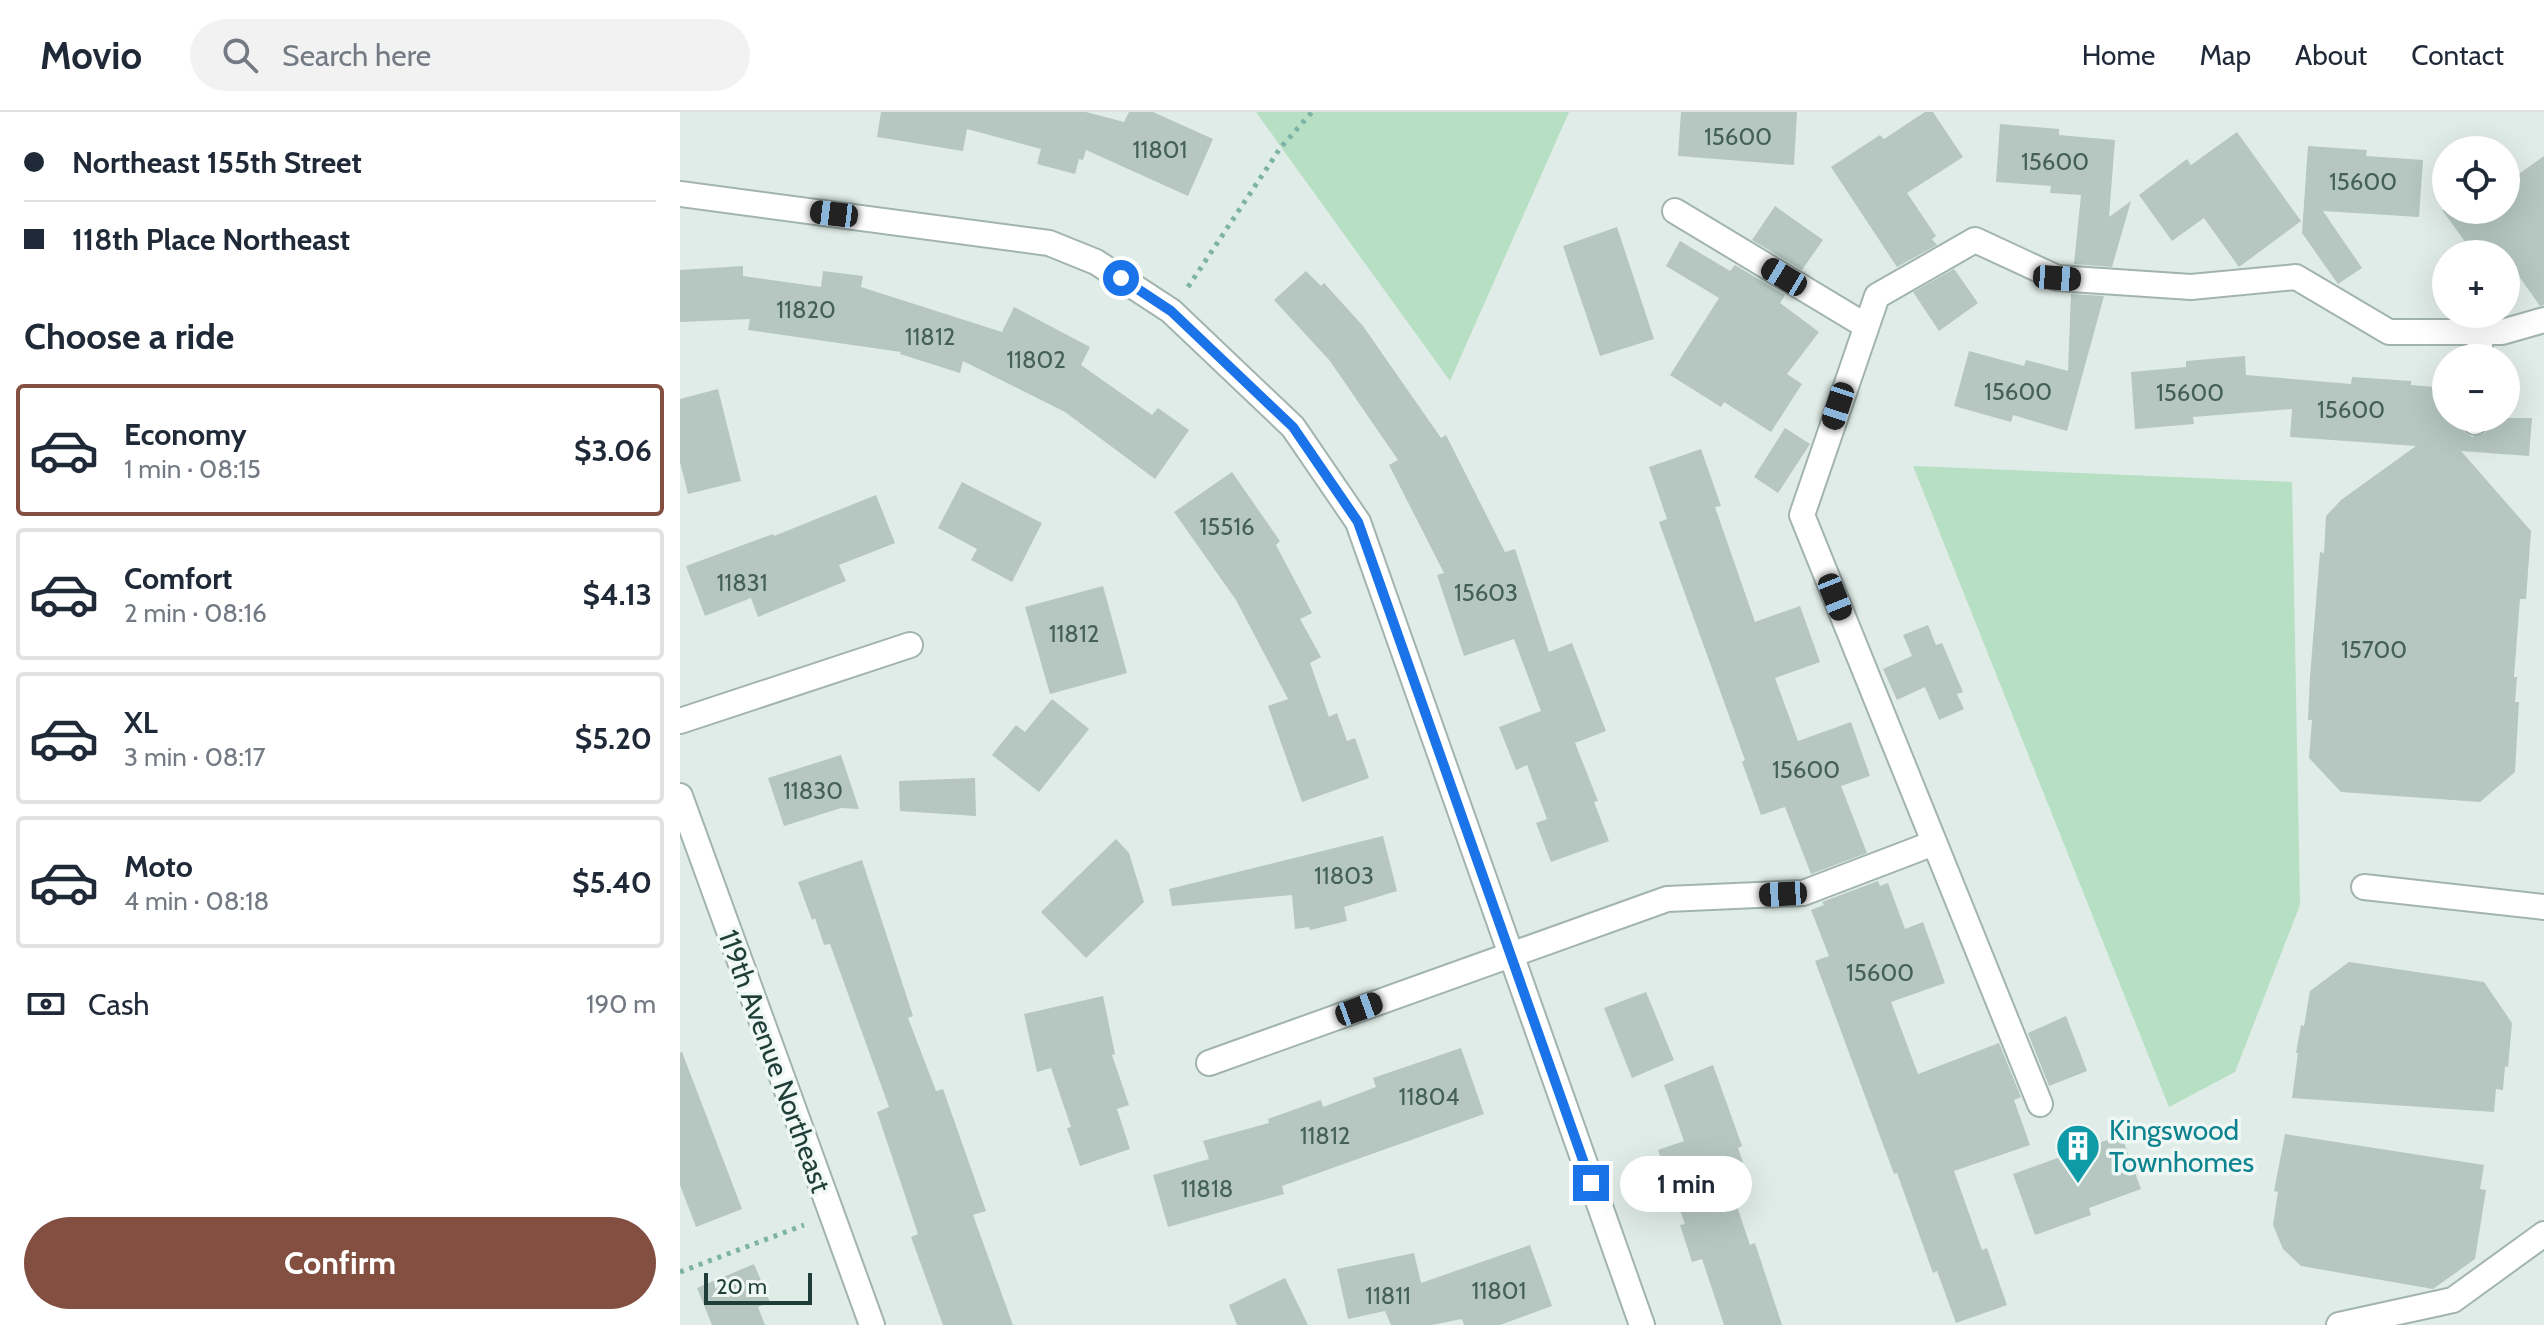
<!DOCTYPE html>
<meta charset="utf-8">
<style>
:root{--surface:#fff;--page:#f2f2f3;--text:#1f2937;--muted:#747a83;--line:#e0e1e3;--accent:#834f40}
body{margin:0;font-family:Cabin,sans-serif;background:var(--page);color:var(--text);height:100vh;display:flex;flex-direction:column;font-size:30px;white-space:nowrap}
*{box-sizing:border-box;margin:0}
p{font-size:26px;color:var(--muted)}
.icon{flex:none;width:44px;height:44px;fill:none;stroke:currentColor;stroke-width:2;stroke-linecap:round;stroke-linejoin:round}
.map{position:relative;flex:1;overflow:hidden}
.details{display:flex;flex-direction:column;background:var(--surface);width:680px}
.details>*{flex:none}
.guide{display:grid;align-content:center;height:176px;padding:0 24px;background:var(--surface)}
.fabs{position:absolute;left:1752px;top:24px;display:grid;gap:16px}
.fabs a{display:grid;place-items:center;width:88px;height:88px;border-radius:50%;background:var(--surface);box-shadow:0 8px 32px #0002;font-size:40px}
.scale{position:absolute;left:24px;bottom:20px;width:108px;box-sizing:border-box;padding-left:8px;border:4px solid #1f3e37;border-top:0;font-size:22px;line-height:28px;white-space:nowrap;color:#1f3e37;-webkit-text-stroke:6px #f0f8f5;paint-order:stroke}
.end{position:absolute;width:36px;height:36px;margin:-18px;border:10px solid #1a73e8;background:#fff;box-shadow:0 0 0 4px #fff}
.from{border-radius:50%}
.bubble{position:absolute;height:56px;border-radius:28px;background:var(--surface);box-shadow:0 8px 32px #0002;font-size:26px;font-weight:800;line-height:56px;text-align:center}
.car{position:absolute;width:24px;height:48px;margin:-24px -12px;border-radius:10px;box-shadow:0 0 6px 2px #0007;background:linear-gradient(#222 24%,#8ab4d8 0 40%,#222 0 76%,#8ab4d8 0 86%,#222 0)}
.guide b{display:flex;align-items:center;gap:28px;height:76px;font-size:30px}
.guide b+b{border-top:2px solid var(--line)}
.guide i{width:20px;height:20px;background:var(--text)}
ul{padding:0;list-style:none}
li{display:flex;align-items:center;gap:24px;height:132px;margin:0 16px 12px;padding:0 8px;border:4px solid var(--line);border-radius:8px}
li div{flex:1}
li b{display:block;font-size:30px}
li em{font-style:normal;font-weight:800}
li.on{border-color:var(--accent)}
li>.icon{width:72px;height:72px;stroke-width:1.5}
h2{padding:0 24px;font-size:36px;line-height:96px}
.pay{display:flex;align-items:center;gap:20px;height:88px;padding:0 24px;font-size:30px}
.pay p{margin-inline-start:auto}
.cta{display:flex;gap:16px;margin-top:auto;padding:16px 24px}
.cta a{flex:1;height:92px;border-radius:48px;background:var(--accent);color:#fff;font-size:32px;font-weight:800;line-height:92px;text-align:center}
header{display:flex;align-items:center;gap:48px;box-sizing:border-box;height:112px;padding:0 40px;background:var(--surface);border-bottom:2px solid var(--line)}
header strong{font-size:38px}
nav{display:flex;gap:44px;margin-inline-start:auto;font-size:28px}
.search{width:560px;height:72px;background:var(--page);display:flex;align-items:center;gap:20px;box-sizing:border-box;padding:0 28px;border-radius:44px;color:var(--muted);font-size:30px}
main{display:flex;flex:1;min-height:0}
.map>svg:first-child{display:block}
.green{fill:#b6dfc3}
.building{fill:#b5c7c0}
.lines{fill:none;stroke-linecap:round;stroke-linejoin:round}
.minor-casing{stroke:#a2b4af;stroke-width:28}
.path{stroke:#7db3a4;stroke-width:5;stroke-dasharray:4 6;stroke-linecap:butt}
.minor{stroke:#fff;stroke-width:24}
.route{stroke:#1a73e8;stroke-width:10}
.labels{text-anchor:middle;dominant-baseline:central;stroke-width:7;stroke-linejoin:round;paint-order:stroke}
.number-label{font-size:24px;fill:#446059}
.street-label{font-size:28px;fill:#1f3e37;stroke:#f0f8f5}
.culture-label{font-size:28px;fill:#0d838f;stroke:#f0f8f5;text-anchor:start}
</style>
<header>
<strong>Movio</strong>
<div class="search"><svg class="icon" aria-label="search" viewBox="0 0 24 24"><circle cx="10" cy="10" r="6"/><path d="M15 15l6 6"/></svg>Search here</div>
<nav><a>Home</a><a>Map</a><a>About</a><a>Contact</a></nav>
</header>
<main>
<section class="details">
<div class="guide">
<b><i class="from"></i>Northeast 155th Street</b>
<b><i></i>118th Place Northeast</b>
</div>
<h2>Choose a ride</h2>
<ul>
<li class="on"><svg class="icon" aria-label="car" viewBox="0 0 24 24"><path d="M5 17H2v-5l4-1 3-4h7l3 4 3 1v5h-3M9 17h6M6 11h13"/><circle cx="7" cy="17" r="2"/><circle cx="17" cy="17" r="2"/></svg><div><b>Economy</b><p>1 min · 08:15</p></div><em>$3.06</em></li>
<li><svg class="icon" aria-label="car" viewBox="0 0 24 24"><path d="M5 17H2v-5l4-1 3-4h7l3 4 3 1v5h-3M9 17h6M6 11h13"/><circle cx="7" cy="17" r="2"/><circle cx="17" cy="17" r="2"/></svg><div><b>Comfort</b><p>2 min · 08:16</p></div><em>$4.13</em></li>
<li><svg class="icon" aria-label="car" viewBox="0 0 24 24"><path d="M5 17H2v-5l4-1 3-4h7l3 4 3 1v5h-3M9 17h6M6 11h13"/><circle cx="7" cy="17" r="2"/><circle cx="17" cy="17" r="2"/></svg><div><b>XL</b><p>3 min · 08:17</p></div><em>$5.20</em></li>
<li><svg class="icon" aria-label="car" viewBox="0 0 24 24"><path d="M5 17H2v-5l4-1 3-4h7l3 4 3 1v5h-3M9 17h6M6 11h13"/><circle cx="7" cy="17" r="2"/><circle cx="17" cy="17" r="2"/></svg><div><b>Moto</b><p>4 min · 08:18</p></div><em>$5.40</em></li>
</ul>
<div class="pay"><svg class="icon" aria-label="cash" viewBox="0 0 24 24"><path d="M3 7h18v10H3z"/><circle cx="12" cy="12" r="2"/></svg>Cash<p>190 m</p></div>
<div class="cta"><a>Confirm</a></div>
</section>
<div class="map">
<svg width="1864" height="1213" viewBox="0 0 1864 1213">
<rect width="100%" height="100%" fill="#e0ece7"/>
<g class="green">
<polygon points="576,0 889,0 770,269 601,35"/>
<polygon points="1233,354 1612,370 1620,793 1555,960 1489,995"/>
</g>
<g class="building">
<polygon points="201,0 406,0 444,10 449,0 473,0 533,27 508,84 406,38 403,48 399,47 395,62 357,52 361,37 287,17 283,39 197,25"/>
<polygon points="1001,0 1117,0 1114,53 998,44"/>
<polygon points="1245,0 1253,0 1283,45 1227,81 1256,124 1252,127 1257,133 1217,155 1151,55 1200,23 1204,27"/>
<polygon points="1320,12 1379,17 1379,23 1435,28 1429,105 1451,89 1432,155 1394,152 1401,83 1370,81 1371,74 1316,70"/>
<polygon points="1557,20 1621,109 1559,155 1524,106 1492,129 1459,83 1507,47 1511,53"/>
<polygon points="1628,34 1687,38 1686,44 1743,48 1739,105 1643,99 1682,156 1658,172 1622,121"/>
<polygon points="1864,44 1864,193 1860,194 1826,146 1826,142 1794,142 1762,98 1826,98 1826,71"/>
<polygon points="1095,94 1143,128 1122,158 1072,128"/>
<polygon points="937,115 974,227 920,244 883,134"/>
<polygon points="1000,129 1050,159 1055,153 1105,183 1100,191 1139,220 1107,262 1122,272 1091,320 1044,290 1041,295 990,263 1039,186 986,154"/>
<polygon points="63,154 63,164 141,175 143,159 183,164 181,175 322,220 334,195 410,235 401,253 472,303 478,296 509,318 475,367 385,300 283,249 280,261 220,242 221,240 68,218 70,207 0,210 0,158"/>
<polygon points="1274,157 1298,191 1259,219 1233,180"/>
<polygon points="626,159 641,174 644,171 683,214 761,326 766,323 825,440 835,437 869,540 892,531 926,619 895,631 918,689 914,690 929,729 871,750 856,711 867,707 847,653 836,658 819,615 861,599 834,527 784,544 757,463 764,461 709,353 718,348 650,249 594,188"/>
<polygon points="1391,182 1424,184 1387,319 1333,303 1331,310 1274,294 1289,239 1344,254 1346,248 1388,259"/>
<polygon points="1565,244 1566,263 1671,272 1672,265 1731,269 1731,273 1766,276 1766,306 1781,306 1784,320 1792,325 1805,321 1811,306 1852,306 1849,344 1781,339 1851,419 1846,487 1840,487 1834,565 1837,565 1835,590 1839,590 1835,660 1800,690 1661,680 1629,646 1632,608 1628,608 1630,565 1640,440 1644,441 1646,404 1661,388 1736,334 1610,325 1612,297 1513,305 1514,312 1455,317 1451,260 1506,255 1506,249"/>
<polygon points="38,277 61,369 8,382 0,350 0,287"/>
<polygon points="1105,316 1130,332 1098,381 1074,365"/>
<polygon points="1021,337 1041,394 1035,395 1075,510 1120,494 1140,550 1095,566 1118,629 1171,610 1190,664 1161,674 1187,741 1131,762 1105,695 1081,703 1062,650 1065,648 979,410 987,407 969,355"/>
<polygon points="552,360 600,429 596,433 632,501 620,507 641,545 630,551 649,605 657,601 667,629 675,626 689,666 622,690 588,594 608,587 556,488 494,400"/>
<polygon points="282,370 362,411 332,470 291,448 297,437 258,416"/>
<polygon points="196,383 215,431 159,453 166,469 78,505 71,486 25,504 6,454 93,422 94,424"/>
<polygon points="423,474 447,561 370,582 345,495"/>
<polygon points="1248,513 1256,533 1262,531 1283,580 1277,582 1284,597 1259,608 1245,575 1217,588 1203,557 1232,544 1223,523"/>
<polygon points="372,587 409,617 359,680 312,643 336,613 345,620"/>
<polygon points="161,643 179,697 161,696 104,714 88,666"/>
<polygon points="295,666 296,704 220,699 219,669"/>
<polygon points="703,724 717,779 664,795 667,809 630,818 629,815 615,817 612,783 492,794 489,777"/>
<polygon points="436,727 449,741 464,790 406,846 361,800"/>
<polygon points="182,748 233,904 228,906 256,979 263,977 306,1099 293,1103 333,1213 263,1213 231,1125 238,1122 197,1000 209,995 150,832 144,833 135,806 132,808 118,770"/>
<polygon points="1198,769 1200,774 1208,771 1225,817 1243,810 1265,871 1211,890 1238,962 1319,931 1341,985 1334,988 1350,1033 1274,1059 1302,1138 1307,1136 1327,1193 1276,1211 1257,1159 1253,1161 1217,1061 1214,1062 1135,849 1149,844 1131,798 1144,793 1142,790"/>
<polygon points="1669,850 1804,870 1832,911 1828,955 1825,954 1823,978 1816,977 1814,1000 1612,986 1618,941 1616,941 1621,913 1624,914 1630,879"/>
<polygon points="966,880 994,948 952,966 924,896"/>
<polygon points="423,884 435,942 432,943 449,993 437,997 450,1037 400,1054 387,1016 391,1015 371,956 357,960 344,902"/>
<polygon points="1386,904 1407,959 1369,974 1348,921"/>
<polygon points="781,936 804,1002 602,1074 604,1082 488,1115 473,1063 529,1047 523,1029 589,1011 588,1007 641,988 643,995 696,975 693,966"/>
<polygon points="2,940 62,1097 16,1115 0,1073 0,941"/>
<polygon points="1033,953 1062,1034 1058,1036 1063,1050 1044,1056 1070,1133 1075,1131 1102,1213 1044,1213 1022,1147 1012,1150 1000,1113 1005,1112 978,1038 1004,1029 984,973"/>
<polygon points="1605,1022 1804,1053 1800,1077 1806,1078 1795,1147 1753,1177 1621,1154 1603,1137 1593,1113 1598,1080 1594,1079"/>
<polygon points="1441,1023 1461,1077 1409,1096 1411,1103 1355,1123 1333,1062"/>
<polygon points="850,1133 872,1194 820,1213 784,1213 782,1207 752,1213 711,1213 705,1199 668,1207 657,1157 734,1141 741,1171"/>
<polygon points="74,1152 90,1190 78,1195 85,1213 32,1213 17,1176"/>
<polygon points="605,1166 628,1213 557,1213 549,1193"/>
</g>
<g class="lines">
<g class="minor-casing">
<g id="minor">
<polyline points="0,82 369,131 416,150 491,199 613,315 678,410 962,1213"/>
<polyline points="995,99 1186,214"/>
<polyline points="1799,246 1801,220"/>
<polyline points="1795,310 1796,306"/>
<polyline points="0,609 230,533"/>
<polyline points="0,684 192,1213"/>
<polyline points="1684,775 1864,795"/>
<polyline points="529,951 987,787 1123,781 1254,731"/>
<polyline points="1360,992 1122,403 1197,184 1295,128 1377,166 1511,175 1616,165 1709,220 1822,220 1864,208"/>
<polyline points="1659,1213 1773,1188 1864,1122"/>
</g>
</g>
<g class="path">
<polyline points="508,175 601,35 632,0"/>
<polyline points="0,1160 124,1113"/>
</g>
<use href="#minor" class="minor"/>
</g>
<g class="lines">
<polyline class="route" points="441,166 491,199 613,315 678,410 911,1071"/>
</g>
<defs>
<g id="building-pin" transform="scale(2.3)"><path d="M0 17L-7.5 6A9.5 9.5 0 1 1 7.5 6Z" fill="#0f9aa8" stroke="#f0f8f5"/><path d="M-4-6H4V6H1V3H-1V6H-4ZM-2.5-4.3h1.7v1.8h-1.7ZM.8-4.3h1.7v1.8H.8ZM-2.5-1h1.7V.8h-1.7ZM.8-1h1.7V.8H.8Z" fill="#fff"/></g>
</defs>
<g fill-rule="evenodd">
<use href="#building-pin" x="1398" y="1034"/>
</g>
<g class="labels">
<g class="number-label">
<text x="1058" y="24">15600</text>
<text x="480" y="37">11801</text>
<text x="1375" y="49">15600</text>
<text x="1683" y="69">15600</text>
<text x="126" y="197">11820</text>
<text x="250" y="224">11812</text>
<text x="356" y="247">11802</text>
<text x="1338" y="279">15600</text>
<text x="1510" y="280">15600</text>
<text x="1671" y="297">15600</text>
<text x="547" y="414">15516</text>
<text x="62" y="470">11831</text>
<text x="806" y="480">15603</text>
<text x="394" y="521">11812</text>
<text x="1694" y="537">15700</text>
<text x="1126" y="657">15600</text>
<text x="133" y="678">11830</text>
<text x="664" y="763">11803</text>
<text x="1200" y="860">15600</text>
<text x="749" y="984">11804</text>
<text x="645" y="1023">11812</text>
<text x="527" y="1076">11818</text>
<text x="819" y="1178">11801</text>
<text x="708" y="1183">11811</text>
</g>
<g class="street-label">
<text transform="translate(95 949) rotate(70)">119th Avenue Northeast</text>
</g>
<g class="culture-label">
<text x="1429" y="1018">Kingswood<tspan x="1429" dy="32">Townhomes</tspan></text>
</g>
</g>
</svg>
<div class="fabs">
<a><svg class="icon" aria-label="locate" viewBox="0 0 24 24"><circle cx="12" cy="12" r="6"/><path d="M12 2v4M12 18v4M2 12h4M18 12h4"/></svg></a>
<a>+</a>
<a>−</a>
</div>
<div class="scale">20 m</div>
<i class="end from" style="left:441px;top:166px"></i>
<i class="end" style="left:911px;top:1071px"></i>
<div class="bubble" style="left:940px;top:1044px;width:132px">1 min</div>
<i class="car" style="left:154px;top:102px;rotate:277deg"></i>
<i class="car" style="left:1104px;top:165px;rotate:301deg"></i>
<i class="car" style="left:1377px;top:166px;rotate:94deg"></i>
<i class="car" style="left:1158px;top:294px;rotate:198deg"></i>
<i class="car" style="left:1155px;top:485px;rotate:158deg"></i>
<i class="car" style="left:1103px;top:782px;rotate:267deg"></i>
<i class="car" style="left:679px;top:897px;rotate:70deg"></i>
</div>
</main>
